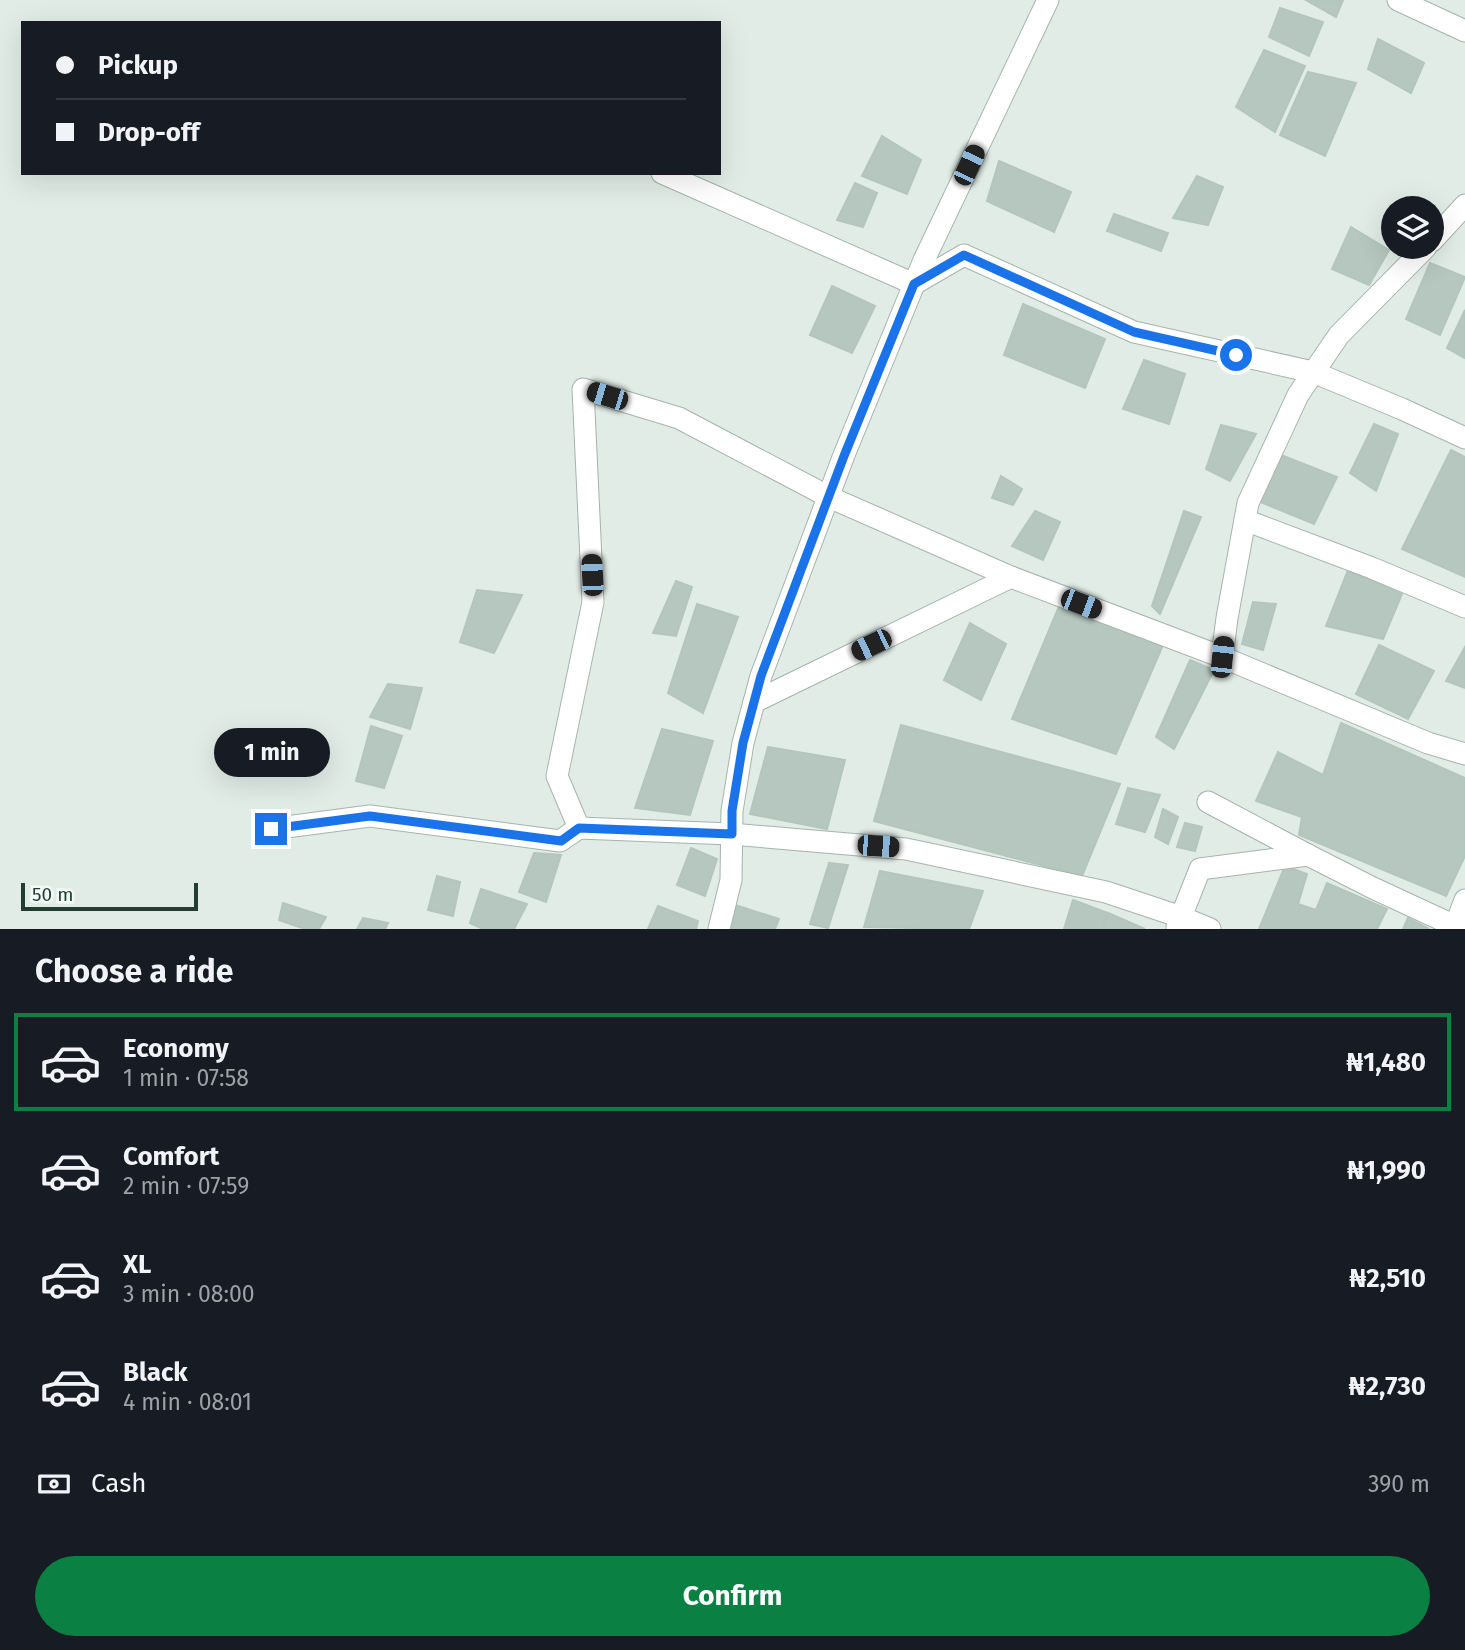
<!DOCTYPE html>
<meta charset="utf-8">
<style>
:root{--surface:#171b24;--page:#242831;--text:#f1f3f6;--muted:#9ea1a6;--line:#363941;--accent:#0b8043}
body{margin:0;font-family:"Fira Sans",sans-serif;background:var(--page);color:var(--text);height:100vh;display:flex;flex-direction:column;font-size:26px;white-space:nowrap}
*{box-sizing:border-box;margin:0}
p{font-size:23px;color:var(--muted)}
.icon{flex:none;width:38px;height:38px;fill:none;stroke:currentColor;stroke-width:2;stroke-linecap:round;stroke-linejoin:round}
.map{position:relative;height:929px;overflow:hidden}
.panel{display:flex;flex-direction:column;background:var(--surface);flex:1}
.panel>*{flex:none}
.guide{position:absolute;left:21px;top:21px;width:700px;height:154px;border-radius:0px;box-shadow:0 7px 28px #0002;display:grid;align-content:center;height:154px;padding:0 35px;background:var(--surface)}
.tools{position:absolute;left:1381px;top:196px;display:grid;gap:14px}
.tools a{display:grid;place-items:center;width:63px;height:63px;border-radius:50%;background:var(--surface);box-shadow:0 7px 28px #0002;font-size:35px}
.scale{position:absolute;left:21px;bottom:18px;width:177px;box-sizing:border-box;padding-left:7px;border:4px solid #213d34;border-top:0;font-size:19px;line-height:24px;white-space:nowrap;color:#213d34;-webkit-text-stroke:5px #f2f8f5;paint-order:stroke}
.end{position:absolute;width:32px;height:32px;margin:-16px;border:9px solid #1a73e8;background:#fff;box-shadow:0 0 0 4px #fff}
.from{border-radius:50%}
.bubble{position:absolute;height:49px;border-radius:24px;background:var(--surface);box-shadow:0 7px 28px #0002;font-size:23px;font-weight:700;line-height:49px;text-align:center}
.car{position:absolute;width:21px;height:42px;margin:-21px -10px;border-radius:9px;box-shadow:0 0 5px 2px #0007;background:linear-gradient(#222 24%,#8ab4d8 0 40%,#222 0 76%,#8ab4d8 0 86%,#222 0)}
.guide b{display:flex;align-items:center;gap:24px;height:66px;font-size:26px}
.guide b+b{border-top:2px solid var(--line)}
.guide i{width:18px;height:18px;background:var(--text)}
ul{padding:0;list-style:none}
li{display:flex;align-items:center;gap:21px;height:98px;margin:0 14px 10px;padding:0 21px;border:4px solid transparent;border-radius:0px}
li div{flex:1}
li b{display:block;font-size:26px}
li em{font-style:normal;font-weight:700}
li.on{border-color:var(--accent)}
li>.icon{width:63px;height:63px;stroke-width:1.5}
h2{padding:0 35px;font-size:32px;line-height:84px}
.pay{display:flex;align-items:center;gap:18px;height:77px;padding:0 35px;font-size:26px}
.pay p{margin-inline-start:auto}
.cta{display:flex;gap:14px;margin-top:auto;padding:14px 35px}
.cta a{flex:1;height:80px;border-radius:42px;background:var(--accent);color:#fff;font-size:28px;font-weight:700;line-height:80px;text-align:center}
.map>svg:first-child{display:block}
.building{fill:#b6c7bf;stroke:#b3c6bd;stroke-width:2}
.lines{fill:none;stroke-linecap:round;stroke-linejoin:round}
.minor-casing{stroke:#a4b4ad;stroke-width:23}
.minor{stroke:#fff;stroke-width:21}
.route{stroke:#1a73e8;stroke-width:9}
</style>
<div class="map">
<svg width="1465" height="929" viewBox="0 0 1465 929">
<rect width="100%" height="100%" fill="#e1ece6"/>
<g class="building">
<polygon points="1306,0 1343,0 1336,17"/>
<polygon points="1280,8 1323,22 1309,56 1269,37"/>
<polygon points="1378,39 1424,63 1411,93 1368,69"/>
<polygon points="1264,50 1305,66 1275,132 1236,107"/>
<polygon points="1308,72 1356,83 1325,156 1280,135"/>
<polygon points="882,136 921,160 907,194 862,176"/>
<polygon points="999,161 1071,192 1054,232 987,201"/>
<polygon points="1197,176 1223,187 1208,225 1173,218"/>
<polygon points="855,183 877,193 863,227 837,220"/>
<polygon points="1114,214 1168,233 1161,251 1107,231"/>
<polygon points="1351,227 1389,250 1369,285 1332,269"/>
<polygon points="1430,263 1465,277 1440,335 1406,319"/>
<polygon points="832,286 875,306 852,353 810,335"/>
<polygon points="1023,304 1105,339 1085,388 1004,355"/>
<polygon points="1465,310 1465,358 1447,348"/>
<polygon points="1144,360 1185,374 1169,424 1123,409"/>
<polygon points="1374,424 1398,434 1376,491 1350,473"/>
<polygon points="1221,425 1256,434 1230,481 1206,469"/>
<polygon points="1451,450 1465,457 1465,577 1402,549"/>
<polygon points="1281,455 1337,477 1314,524 1258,501"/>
<polygon points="1001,476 1022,489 1013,505 992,498"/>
<polygon points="1035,511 1060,522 1043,560 1012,546"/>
<polygon points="1184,511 1201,517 1160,614 1152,606"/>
<polygon points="1348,570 1402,594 1383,639 1326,626"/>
<polygon points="676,581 692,587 676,636 653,633"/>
<polygon points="477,590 522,595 494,653 460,642"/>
<polygon points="1062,599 1163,645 1116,754 1012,719"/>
<polygon points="1253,602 1276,604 1263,650 1242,644"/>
<polygon points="697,604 738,617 703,713 668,693"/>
<polygon points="970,623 1006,644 981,700 944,680"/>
<polygon points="1379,645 1434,671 1408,719 1356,694"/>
<polygon points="1465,647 1465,688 1446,681"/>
<polygon points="1190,660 1214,670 1174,749 1156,737"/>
<polygon points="388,684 422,688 410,729 370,717"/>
<polygon points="1341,723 1465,778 1465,856 1446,896 1299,835 1302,817 1256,801 1278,752 1323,775"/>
<polygon points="901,725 1120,784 1082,876 874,821"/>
<polygon points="371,726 402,736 384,788 356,781"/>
<polygon points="662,729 713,741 690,815 635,808"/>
<polygon points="768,747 845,760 827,829 750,814"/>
<polygon points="1128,788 1160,795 1145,832 1116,824"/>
<polygon points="1163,809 1178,817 1168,844 1155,837"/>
<polygon points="1185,823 1202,827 1195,851 1177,847"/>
<polygon points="691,848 717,859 705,896 677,885"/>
<polygon points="534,853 561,855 546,902 519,892"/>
<polygon points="829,863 848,865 828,928 810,924"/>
<polygon points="1285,866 1307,874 1298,904 1316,910 1327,883 1387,909 1377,929 1259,929"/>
<polygon points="880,871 983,891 969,929 864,927"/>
<polygon points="437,876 460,882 453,916 428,910"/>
<polygon points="481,889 527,904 514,929 483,929 470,923"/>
<polygon points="1073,900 1108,913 1102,929 1064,929"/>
<polygon points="283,903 326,917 319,929 305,929 279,920"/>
<polygon points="735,905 779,919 775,929 727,929"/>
<polygon points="658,906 698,921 696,929 648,929"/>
<polygon points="1108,913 1145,929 1103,929"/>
<polygon points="363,918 388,923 385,929 357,929"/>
<polygon points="1408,918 1429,929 1403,929"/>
</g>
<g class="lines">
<g class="minor-casing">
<g id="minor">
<polyline points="1398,0 1465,31"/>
<polyline points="662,173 914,284 964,255 1134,332 1313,372 1402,409 1465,438"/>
<polyline points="1432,241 1465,205"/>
<polyline points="1245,520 1372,568 1465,607"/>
<polyline points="1222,657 1227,618 1248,503 1298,395 1339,335 1426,247"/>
<polyline points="754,702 1011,577 1222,657 1428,743 1465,754"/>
<polyline points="579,828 557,776 593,602 583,389 679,418 829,497 1011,577"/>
<polyline points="271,829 370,816 560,841 579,828 731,834 906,849 1106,892 1181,917 1210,929"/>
<polyline points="1308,855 1373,888 1455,926"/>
<polyline points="1177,927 1200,869 1308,855 1208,802"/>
<polyline points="719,929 731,880 732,811 743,743 761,676 844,455 924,260 1048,0"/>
<polyline points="1454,929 1465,900"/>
</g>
</g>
<use href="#minor" class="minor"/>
</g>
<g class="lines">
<polyline class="route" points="271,829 370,816 561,841 579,828 732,834 732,811 743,743 761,676 844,456 914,284 964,255 1134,332 1236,355"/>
</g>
</svg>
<div class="tools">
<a><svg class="icon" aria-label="layers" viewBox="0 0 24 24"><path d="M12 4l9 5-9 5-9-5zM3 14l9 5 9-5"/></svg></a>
</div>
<div class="scale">50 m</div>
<i class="end from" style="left:1236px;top:355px"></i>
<i class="end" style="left:271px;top:829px"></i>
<div class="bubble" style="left:214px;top:728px;width:116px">1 min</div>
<i class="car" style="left:969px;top:165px;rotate:25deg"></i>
<i class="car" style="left:607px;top:396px;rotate:287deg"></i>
<i class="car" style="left:592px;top:575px;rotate:357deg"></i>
<i class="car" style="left:1081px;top:604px;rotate:111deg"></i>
<i class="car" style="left:871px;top:645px;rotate:244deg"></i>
<i class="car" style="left:1222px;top:657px;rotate:6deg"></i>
<i class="car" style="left:878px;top:846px;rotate:94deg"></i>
<div class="guide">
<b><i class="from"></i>Pickup</b>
<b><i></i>Drop-off</b>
</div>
</div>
<section class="panel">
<h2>Choose a ride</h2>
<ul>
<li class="on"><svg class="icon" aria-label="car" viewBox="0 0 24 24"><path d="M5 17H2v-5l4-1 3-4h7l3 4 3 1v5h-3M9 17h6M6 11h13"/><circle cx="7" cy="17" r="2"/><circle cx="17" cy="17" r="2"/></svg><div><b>Economy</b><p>1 min · 07:58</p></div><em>₦1,480</em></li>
<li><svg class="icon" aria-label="car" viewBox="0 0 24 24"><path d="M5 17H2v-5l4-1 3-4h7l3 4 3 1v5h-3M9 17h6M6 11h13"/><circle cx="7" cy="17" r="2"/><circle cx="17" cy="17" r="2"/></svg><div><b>Comfort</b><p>2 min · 07:59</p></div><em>₦1,990</em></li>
<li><svg class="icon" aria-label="car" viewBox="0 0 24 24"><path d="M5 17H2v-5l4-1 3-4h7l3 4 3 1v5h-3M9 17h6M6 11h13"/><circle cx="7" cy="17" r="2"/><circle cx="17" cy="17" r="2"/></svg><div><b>XL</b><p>3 min · 08:00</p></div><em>₦2,510</em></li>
<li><svg class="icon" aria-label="car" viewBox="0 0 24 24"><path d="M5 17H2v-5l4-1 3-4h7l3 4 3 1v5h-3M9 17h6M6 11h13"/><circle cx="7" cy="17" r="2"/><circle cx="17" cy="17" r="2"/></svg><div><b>Black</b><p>4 min · 08:01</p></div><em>₦2,730</em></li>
</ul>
<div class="pay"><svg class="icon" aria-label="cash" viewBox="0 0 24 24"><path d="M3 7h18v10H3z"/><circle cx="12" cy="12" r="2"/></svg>Cash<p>390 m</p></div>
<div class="cta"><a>Confirm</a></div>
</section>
